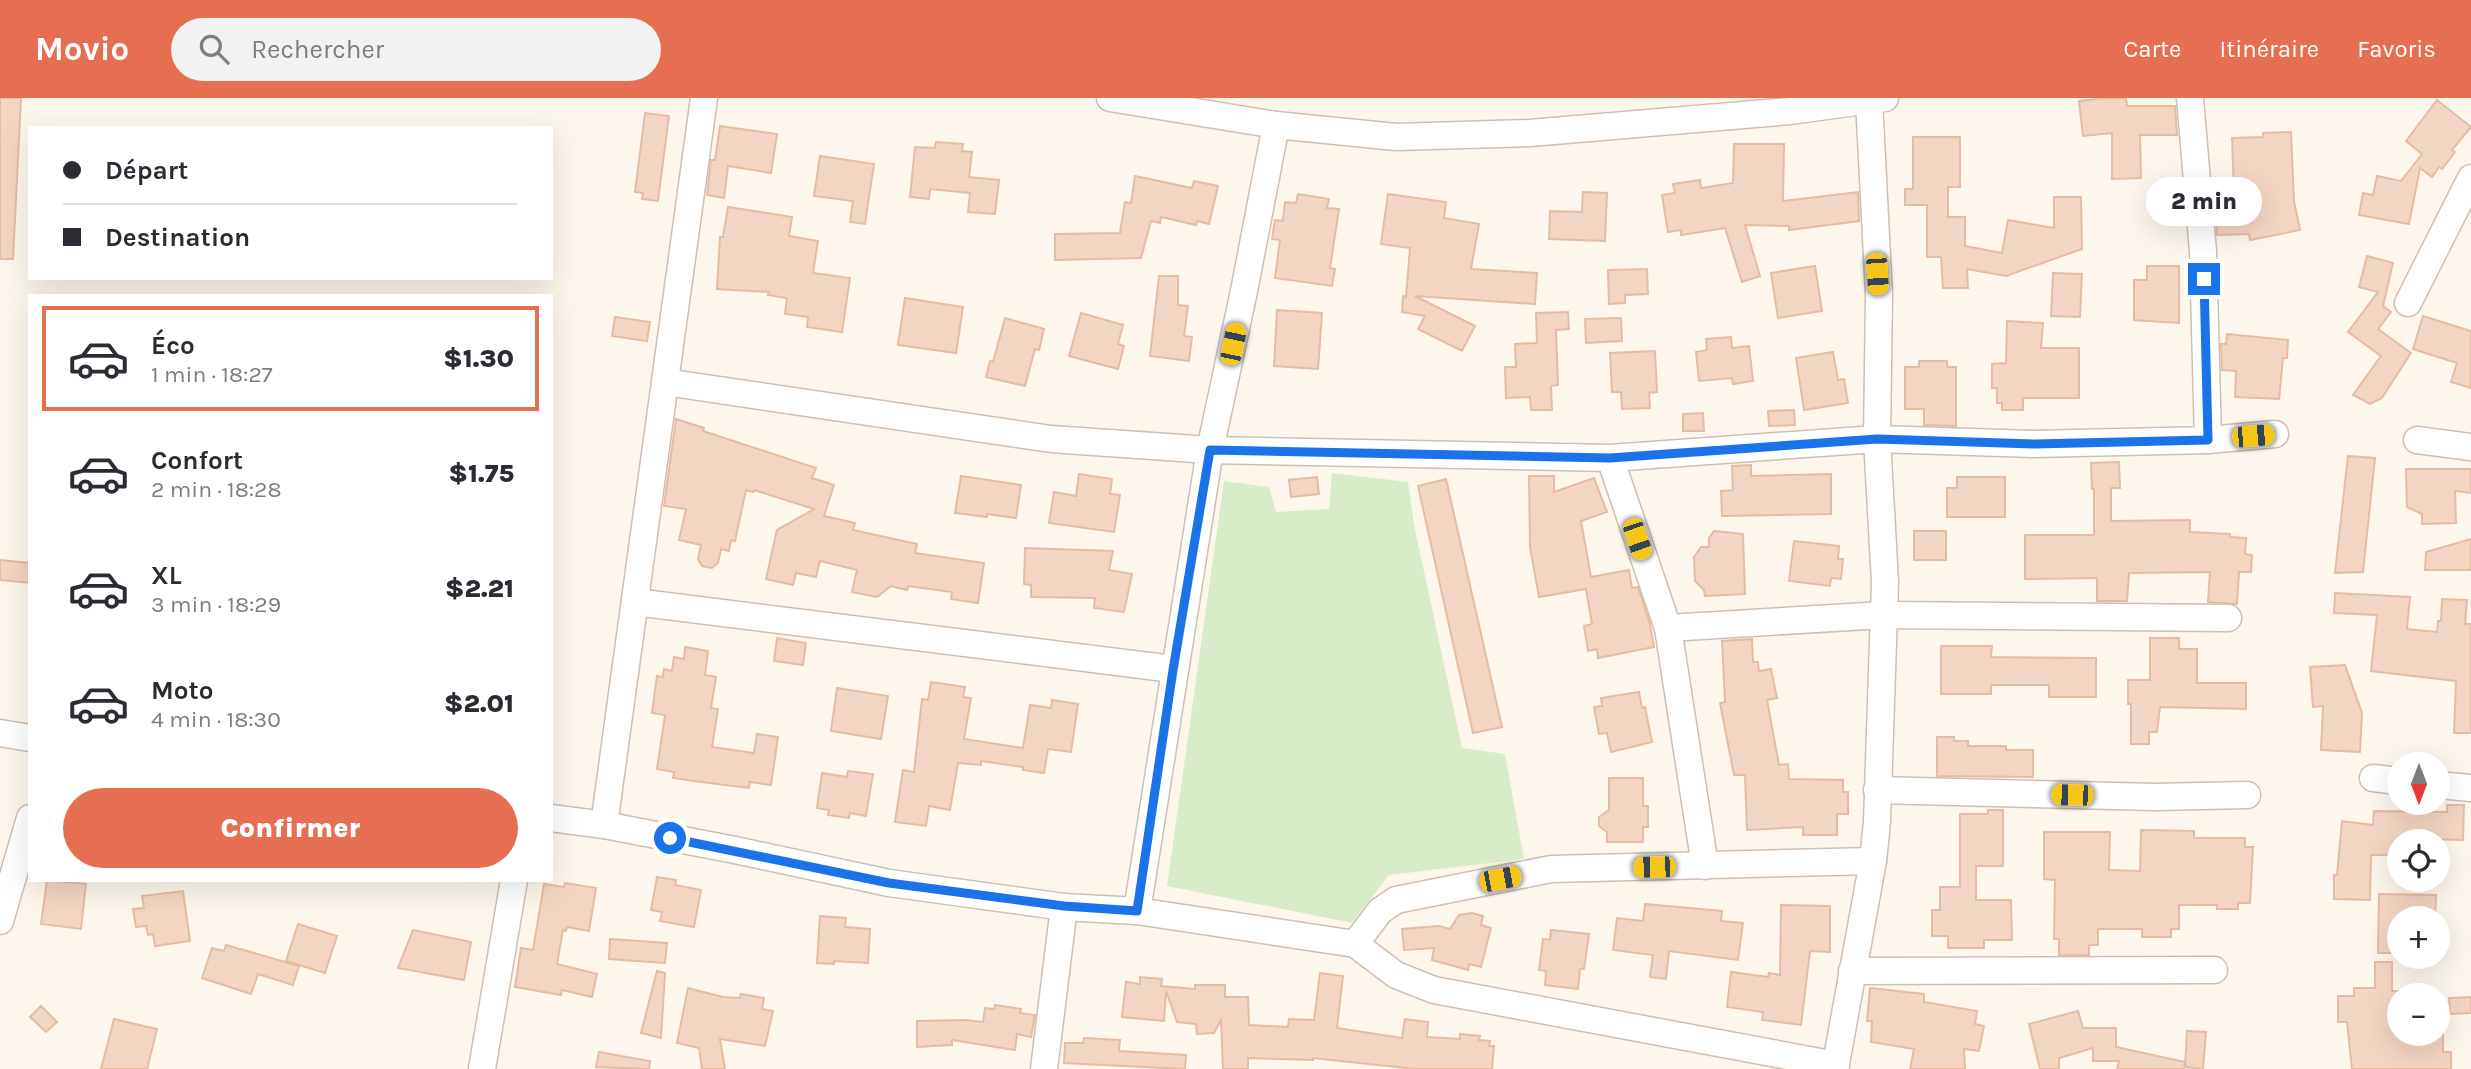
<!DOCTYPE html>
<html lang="fr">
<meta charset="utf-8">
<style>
:root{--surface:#fff;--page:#f2f2f3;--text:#2b2b33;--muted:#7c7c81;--line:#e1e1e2;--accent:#e76f51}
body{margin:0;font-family:Karla,sans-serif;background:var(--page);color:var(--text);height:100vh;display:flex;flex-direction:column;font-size:26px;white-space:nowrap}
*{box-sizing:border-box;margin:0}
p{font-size:23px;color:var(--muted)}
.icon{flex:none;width:38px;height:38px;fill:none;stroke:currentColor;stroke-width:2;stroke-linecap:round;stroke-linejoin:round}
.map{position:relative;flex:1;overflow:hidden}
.details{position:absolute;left:28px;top:196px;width:525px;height:588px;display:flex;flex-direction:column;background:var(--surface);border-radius:0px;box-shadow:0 7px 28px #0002}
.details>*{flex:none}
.banner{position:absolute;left:28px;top:28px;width:525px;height:154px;border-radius:0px;box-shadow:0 7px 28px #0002;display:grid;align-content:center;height:154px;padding:0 35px;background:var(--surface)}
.needle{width:46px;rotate:180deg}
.fabs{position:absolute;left:2387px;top:654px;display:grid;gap:14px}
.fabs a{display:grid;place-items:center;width:63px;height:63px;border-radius:50%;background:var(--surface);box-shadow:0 7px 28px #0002;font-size:35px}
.end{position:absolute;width:32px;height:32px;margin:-16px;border:9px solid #1a73e8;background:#fff;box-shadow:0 0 0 4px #fff}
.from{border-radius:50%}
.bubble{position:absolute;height:49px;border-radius:24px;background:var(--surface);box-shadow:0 7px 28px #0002;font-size:23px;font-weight:800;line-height:49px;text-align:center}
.car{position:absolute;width:21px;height:42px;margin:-21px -10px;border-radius:9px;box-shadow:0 0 5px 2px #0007;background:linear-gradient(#f5c518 24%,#345 0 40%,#f5c518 0 76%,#345 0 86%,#f5c518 0)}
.banner b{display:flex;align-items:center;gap:24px;height:66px;font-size:26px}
.banner b+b{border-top:2px solid var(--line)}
.banner i{width:18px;height:18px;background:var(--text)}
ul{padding:12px 0 0;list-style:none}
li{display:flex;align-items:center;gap:21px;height:105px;margin:0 14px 10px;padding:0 21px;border:4px solid transparent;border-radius:0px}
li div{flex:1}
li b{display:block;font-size:26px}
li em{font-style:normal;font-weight:800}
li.current{border-color:var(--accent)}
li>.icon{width:63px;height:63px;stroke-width:1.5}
.cta{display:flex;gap:14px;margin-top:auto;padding:14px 35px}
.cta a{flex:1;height:80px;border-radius:42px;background:var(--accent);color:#fff;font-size:28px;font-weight:800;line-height:80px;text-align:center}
header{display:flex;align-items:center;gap:42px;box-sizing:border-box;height:98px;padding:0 35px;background:var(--accent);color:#fff}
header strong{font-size:33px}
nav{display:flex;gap:38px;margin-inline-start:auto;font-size:24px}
.search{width:490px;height:63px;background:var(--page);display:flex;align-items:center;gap:18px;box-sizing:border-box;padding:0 24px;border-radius:38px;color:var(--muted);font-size:26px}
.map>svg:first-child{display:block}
.green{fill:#d8ecc9}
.building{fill:#f3d5c3;stroke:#e6bba3;stroke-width:2}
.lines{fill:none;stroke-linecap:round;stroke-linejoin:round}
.minor-casing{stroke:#d1beb0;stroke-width:29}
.minor{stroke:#fff;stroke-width:26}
.route{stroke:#1a73e8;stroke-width:9}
</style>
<header>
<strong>Movio</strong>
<div class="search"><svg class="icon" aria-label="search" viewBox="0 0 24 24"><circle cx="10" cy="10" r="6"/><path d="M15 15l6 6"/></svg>Rechercher</div>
<nav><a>Carte</a><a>Itinéraire</a><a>Favoris</a></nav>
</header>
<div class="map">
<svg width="2471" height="971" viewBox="0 0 2471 971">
<rect width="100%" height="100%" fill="#fdf6ec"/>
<polygon class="green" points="1332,375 1408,384 1414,427 1462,650 1505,656 1524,761 1389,777 1352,825 1167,788 1224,383 1269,389 1276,414 1329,411"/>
<g class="building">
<polygon points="0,0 21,0 13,161 0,161"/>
<polygon points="2108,0 2126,0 2127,8 2175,8 2177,37 2140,37 2141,80 2112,81 2112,35 2083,38 2079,3"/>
<polygon points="2437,2 2471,29 2452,52 2455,54 2442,71 2439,69 2432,79 2420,70 2409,126 2359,117 2363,95 2373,97 2377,78 2401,83 2422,56 2406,43"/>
<polygon points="645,15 669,18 658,103 642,101 643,95 635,94"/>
<polygon points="720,28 777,36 771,75 728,68 724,100 707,97 711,62 715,62"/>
<polygon points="2291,34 2294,103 2300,132 2250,142 2249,136 2217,137 2216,121 2235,121 2232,40 2263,39 2263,35"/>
<polygon points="1913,39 1960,39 1960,89 1948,89 1948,119 1965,119 1965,148 2002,155 2008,122 2054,130 2054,99 2081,99 2082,151 2006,178 1967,171 1968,190 1943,190 1941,159 1927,159 1927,107 1905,107 1905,91 1913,91"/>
<polygon points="936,44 963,46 962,53 972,54 969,79 999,82 995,116 968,114 970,95 930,91 929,101 910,99 915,49 935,50"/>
<polygon points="1734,46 1784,46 1783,103 1858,94 1859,123 1789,132 1789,128 1745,127 1760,178 1742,184 1725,130 1681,137 1681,132 1668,134 1662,97 1675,95 1673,86 1700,82 1701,90 1733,85"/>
<polygon points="820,58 874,66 865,126 850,124 853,103 814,98"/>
<polygon points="1135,78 1192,90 1194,83 1218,88 1209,126 1197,123 1196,127 1161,119 1160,125 1151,123 1141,160 1055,162 1055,136 1120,135 1125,104 1131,105"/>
<polygon points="1583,94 1607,95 1605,143 1549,141 1550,113 1582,114"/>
<polygon points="1298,96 1329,101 1327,110 1339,111 1330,170 1335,171 1332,188 1275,180 1280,142 1272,141 1275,122 1283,123 1285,104 1296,105"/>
<polygon points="1388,96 1446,104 1444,120 1479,126 1471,171 1537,175 1535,206 1415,198 1475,228 1462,253 1418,231 1425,218 1402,214 1403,198 1406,199 1410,150 1381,146"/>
<polygon points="728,109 792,119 789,138 818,143 813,175 850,180 842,234 807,229 808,219 785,216 787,200 768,197 769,194 717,191 720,139 723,139"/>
<polygon points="2367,158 2393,165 2383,208 2391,214 2378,231 2411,255 2382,300 2370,306 2353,297 2381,258 2348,234 2378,194 2359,189"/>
<polygon points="1815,168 1822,213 1778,220 1771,175"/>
<polygon points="2147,168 2179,168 2179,225 2134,222 2134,182 2147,182"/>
<polygon points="1647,171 1648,196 1625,197 1625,205 1609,206 1608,172"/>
<polygon points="2053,175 2082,176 2080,219 2051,218"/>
<polygon points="1159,178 1178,178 1178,207 1188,208 1184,238 1192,239 1189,263 1150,258"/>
<polygon points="905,200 963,209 956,255 898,247"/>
<polygon points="1277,212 1322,215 1318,271 1274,268"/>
<polygon points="1568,214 1569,231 1556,232 1558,287 1551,288 1552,312 1531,312 1530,299 1506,300 1505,269 1516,269 1515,246 1537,245 1536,215"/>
<polygon points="1081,215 1123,227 1118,246 1124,248 1118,271 1069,258"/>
<polygon points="2423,218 2471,233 2471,290 2451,284 2457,265 2413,251"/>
<polygon points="615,219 650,224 647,243 612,238"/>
<polygon points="1005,220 1044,231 1039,252 1035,251 1025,288 986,279 990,263 993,264"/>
<polygon points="1621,220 1622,243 1586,245 1585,221"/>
<polygon points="2007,223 2043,225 2041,250 2079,250 2079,300 2023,300 2023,312 2002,312 2002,305 1997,305 1997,290 1992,290 1992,266 2006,265"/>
<polygon points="2227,236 2288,242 2287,260 2283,260 2279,301 2235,299 2236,273 2222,272 2221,246 2226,246"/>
<polygon points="1731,239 1732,250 1749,248 1753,283 1733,286 1732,280 1699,283 1696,254 1707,252 1706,241"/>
<polygon points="1655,253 1657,294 1649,295 1650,310 1622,311 1621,294 1612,294 1610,255"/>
<polygon points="1833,254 1838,282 1844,281 1848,305 1804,312 1796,260"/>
<polygon points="1919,263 1947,263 1947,269 1956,269 1956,328 1924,327 1924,311 1905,311 1905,269 1919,269"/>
<polygon points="1794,312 1795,327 1769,328 1768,313"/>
<polygon points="1703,315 1704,333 1683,333 1683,316"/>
<polygon points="676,321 704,330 703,333 816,370 812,380 834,387 824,418 855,425 853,432 917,446 915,455 984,465 978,505 951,501 952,494 908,488 907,492 891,488 877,499 852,494 857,472 820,463 816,479 796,475 793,487 766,481 777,432 814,411 754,392 753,394 746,392 735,443 731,442 729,453 721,451 718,465 712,470 702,468 698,461 701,447 679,442 686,411 664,408"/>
<polygon points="2348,358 2375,360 2363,474 2335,475"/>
<polygon points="2119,364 2120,390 2111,390 2111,423 2190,422 2190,434 2230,436 2230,439 2246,440 2245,456 2252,457 2251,474 2239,474 2237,506 2208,504 2210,474 2129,475 2127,503 2097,503 2097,480 2025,481 2025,437 2094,437 2094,391 2092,391 2091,365"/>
<polygon points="1751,367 1751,378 1831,376 1831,416 1722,418 1721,393 1733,392 1732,368"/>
<polygon points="2406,371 2471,371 2471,395 2455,393 2456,425 2422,426 2422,416 2407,409"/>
<polygon points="1079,376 1112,381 1110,396 1120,397 1114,434 1049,425 1054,394 1076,398"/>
<polygon points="961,378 1021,387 1016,420 987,416 987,419 955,415"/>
<polygon points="1529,378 1554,378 1554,394 1594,380 1607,414 1581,423 1591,479 1629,472 1632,490 1638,489 1650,526 1654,549 1598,560 1597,551 1588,553 1584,528 1592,526 1586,491 1539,499 1530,449"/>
<polygon points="1317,379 1319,396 1291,399 1289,382"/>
<polygon points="1957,379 2005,379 2005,419 1947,419 1947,390 1957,390"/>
<polygon points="1446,381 1502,629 1473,635 1418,388"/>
<polygon points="1714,433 1743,436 1745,496 1705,498 1704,492 1695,483 1694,459 1701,449 1709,449 1709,440"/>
<rect x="1914" y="433" width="32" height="29"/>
<polygon points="2471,441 2471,472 2425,472 2426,454"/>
<polygon points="1794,443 1839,448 1838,461 1843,461 1841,481 1831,480 1830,488 1789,483"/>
<polygon points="1025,450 1113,453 1109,472 1132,476 1124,514 1094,510 1095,500 1031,499 1031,487 1024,486"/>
<polygon points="0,462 30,465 30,485 0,482"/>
<polygon points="2335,495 2410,499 2407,531 2437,534 2438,523 2441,523 2442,501 2467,502 2465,526 2471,526 2471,635 2454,635 2456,583 2371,573 2377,517 2334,515"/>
<polygon points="777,540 806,545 803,567 774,563"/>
<polygon points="2150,540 2179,540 2179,551 2197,551 2197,585 2246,585 2246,611 2160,609 2157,634 2149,634 2149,646 2131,646 2131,606 2128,606 2128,582 2150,582"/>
<polygon points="1752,541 1753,564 1758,564 1759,573 1771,571 1777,600 1767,602 1779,667 1788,666 1789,681 1843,682 1843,694 1848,694 1848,716 1837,716 1837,737 1803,737 1803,729 1747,732 1745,677 1734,677 1720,605 1725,604 1722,543"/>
<polygon points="1941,548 1992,548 1991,559 2096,560 2096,599 2049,599 2049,587 1991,587 1991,596 1941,596"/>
<polygon points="685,549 708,553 705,577 716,579 711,610 718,611 712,649 754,655 757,636 778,639 771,687 750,684 749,690 701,684 673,680 674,674 657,671 665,617 652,615 657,578 663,579 664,571 672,573 674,559 684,561"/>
<polygon points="2345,567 2362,615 2360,654 2321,652 2323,608 2313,609 2310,569"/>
<polygon points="931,584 965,589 963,599 971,600 964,641 1023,650 1030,607 1051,610 1052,602 1078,606 1071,654 1048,651 1044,675 1023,672 1023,669 981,663 981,667 958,665 950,712 929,708 926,728 895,724 903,672 914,674 922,601 928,602"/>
<polygon points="837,590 888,598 881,641 831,633"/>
<polygon points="1639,594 1642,610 1645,609 1652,644 1611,654 1607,635 1599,636 1594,609 1602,608 1601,600"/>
<polygon points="1937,639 1954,639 1954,643 1968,643 1968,648 2006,648 2006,652 2033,652 2033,679 1937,678"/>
<polygon points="848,673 873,676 866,718 850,715 849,720 828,717 829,712 817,710 822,675 847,679"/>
<polygon points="1609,680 1643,680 1643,708 1648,708 1648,729 1643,729 1643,744 1607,744 1607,734 1599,728 1599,719 1609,712"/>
<polygon points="2447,707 2464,707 2463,742 2425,741 2425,744 2399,744 2399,757 2371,757 2370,802 2334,801 2334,777 2337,777 2342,723 2373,727 2374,713 2447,714"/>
<polygon points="1988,712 2003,712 2003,768 1976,768 1976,802 2011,802 2012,842 1984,842 1984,850 1948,850 1948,838 1932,838 1932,812 1940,812 1940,789 1960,789 1960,716 1988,716"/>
<polygon points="2141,732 2194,733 2194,740 2245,740 2245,749 2253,749 2250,805 2238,805 2238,811 2217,811 2217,807 2179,807 2179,831 2171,831 2171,839 2142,839 2142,831 2098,831 2098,847 2089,847 2089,857 2059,857 2059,841 2054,841 2055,782 2044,781 2044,734 2110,734 2109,772 2140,773"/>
<polygon points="657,779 676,782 675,787 701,792 694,829 660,823 662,814 651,812"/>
<polygon points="47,782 86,786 81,831 41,826"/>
<polygon points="565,785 596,790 589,833 567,829 566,833 563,832 557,866 597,876 592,899 562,892 561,897 515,889 521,850 533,852 544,786 564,789"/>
<polygon points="183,793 190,843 155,848 153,836 148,837 146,828 136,829 133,811 144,810 142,798"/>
<polygon points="2379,796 2436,797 2435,821 2399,821 2399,855 2378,855"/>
<polygon points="1645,806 1722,813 1721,823 1743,825 1738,862 1669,853 1666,881 1650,879 1653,857 1613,852 1617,820 1643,823"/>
<polygon points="1781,807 1830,808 1830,854 1810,853 1801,927 1762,922 1763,914 1727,909 1731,874 1768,879 1769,875 1780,877"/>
<polygon points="1472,815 1483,818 1481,827 1491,830 1481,869 1469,866 1468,872 1432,862 1434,850 1404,852 1402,831 1439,828 1450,831 1459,817"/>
<polygon points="820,818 846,820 845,829 870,831 868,865 834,863 834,866 817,865"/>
<polygon points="298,826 337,838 325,875 286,863"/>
<polygon points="413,832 471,844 464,882 398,870"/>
<polygon points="1551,832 1589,836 1584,871 1580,871 1578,891 1545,887 1546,873 1539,872 1543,841 1550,842"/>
<polygon points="610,841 667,845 665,865 609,861"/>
<polygon points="226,847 299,868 293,887 258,876 251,896 202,880 212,850 224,853"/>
<polygon points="2375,864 2392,864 2392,893 2399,893 2399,936 2443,936 2443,954 2451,954 2451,971 2352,971 2347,924 2338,924 2338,898 2354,898 2354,890 2375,890"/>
<polygon points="657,873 665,875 661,940 641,935"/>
<polygon points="1320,875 1343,878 1337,930 1402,940 1405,921 1428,924 1427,939 1460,941 1460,936 1480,938 1479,942 1490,943 1489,948 1494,948 1492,971 1415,971 1313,960 1313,962 1248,960 1248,971 1223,971 1221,922 1214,935 1197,936 1196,926 1177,924 1166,893 1164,923 1122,919 1126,884 1140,886 1140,879 1162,881 1161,888 1195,891 1195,887 1225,887 1225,899 1248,899 1249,927 1288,929 1289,921 1314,922"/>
<polygon points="688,890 723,899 740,900 741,896 764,900 762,911 773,913 765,948 720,941 725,971 702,971 699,950 677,945"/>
<polygon points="1870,890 1924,896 1924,904 1977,913 1975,926 1984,928 1979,953 1964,951 1965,971 1910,971 1914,951 1871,944 1872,923 1867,923"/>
<polygon points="2471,899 2471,915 2450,916 2449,900"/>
<polygon points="995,907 1021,911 1020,915 1035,917 1031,939 1017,936 1015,952 952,942 952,947 917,949 917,923 965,922 983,924 985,910 994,911"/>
<polygon points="41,908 57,924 46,934 30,919"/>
<polygon points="2078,913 2083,930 2116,930 2116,949 2185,964 2184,971 2117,971 2119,963 2093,963 2093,950 2059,960 2059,971 2040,971 2029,926"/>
<polygon points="114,921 157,931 147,971 101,971"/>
<polygon points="2187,933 2206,934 2203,971 2185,969"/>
<polygon points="1084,940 1120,942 1119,953 1186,957 1185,971 1064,965 1065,945 1083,945"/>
<polygon points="599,954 650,963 649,971 596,969"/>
</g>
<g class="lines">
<g class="minor-casing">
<g id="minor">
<polyline points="1110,0 1276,27 1396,39 1530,35 1790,13 1885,0"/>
<polyline points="2408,205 2471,80"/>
<polyline points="665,284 1051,341 1210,352 1610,360 1877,341 2034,346 2208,342 2203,154 2190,0"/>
<polyline points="2208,342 2275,336"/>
<polyline points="2417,342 2471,349"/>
<polyline points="1610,360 1668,530 1705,768"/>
<polyline points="635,504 1173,571"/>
<polyline points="1668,530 1883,517 2228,520"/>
<polyline points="0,635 30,640"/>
<polyline points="2373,680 2399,683"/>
<polyline points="2438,687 2471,690"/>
<polyline points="1877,692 2155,699 2247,697"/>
<polyline points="551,720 604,727 735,752 889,785 1064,809 1137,813 1355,846 1396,877 1434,892 1836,967"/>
<polyline points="604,727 704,0"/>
<polyline points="1137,813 1210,352 1244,193 1276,27"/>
<polyline points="0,823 30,720"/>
<polyline points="1355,846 1380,813 1396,802 1551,771 1873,763"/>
<polyline points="1852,873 2214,872"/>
<polyline points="482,971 514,782"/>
<polyline points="1044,971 1064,809"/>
<polyline points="1835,971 1873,763 1877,724 1885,484 1877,341 1879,197 1869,2"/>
</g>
</g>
<use href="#minor" class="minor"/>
</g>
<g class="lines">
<polyline class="route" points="670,740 889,785 1064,808 1137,813 1173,572 1210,352 1610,360 1877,341 2034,346 2208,342 2204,181"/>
</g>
</svg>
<div class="fabs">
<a><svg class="needle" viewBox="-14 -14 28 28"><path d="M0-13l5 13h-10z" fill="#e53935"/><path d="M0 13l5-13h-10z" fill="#7c7c81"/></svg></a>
<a><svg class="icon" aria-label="locate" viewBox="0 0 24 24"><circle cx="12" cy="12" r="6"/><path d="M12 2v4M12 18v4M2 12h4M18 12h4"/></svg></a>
<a>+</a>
<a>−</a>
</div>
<i class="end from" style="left:670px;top:740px"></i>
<i class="end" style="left:2204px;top:181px"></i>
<div class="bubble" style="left:2146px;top:79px;width:116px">2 min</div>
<i class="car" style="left:1877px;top:176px;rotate:176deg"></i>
<i class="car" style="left:1233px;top:246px;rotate:12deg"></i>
<i class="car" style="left:2253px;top:338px;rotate:85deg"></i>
<i class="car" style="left:1637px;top:441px;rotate:161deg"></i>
<i class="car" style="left:2072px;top:697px;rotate:271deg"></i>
<i class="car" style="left:1654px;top:769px;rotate:269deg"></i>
<i class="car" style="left:1500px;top:781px;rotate:79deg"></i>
<div class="banner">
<b><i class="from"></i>Départ</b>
<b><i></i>Destination</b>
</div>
<section class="details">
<ul>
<li class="current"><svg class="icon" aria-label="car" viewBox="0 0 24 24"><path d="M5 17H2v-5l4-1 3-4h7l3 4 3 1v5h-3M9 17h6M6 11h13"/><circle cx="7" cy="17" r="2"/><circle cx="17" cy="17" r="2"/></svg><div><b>Éco</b><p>1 min · 18:27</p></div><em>$1.30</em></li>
<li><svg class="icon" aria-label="car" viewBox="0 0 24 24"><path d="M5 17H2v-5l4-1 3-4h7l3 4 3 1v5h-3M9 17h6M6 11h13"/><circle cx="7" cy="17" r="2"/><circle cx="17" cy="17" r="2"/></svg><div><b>Confort</b><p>2 min · 18:28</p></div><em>$1.75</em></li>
<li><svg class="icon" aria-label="car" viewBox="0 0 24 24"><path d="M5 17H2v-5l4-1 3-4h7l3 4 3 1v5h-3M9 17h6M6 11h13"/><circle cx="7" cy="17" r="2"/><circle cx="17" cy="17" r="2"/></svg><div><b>XL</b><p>3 min · 18:29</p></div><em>$2.21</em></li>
<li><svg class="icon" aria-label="car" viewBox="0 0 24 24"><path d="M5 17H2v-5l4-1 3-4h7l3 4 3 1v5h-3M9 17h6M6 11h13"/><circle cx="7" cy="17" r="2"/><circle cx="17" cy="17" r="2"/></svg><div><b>Moto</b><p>4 min · 18:30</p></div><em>$2.01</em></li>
</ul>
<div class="cta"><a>Confirmer</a></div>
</section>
</div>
